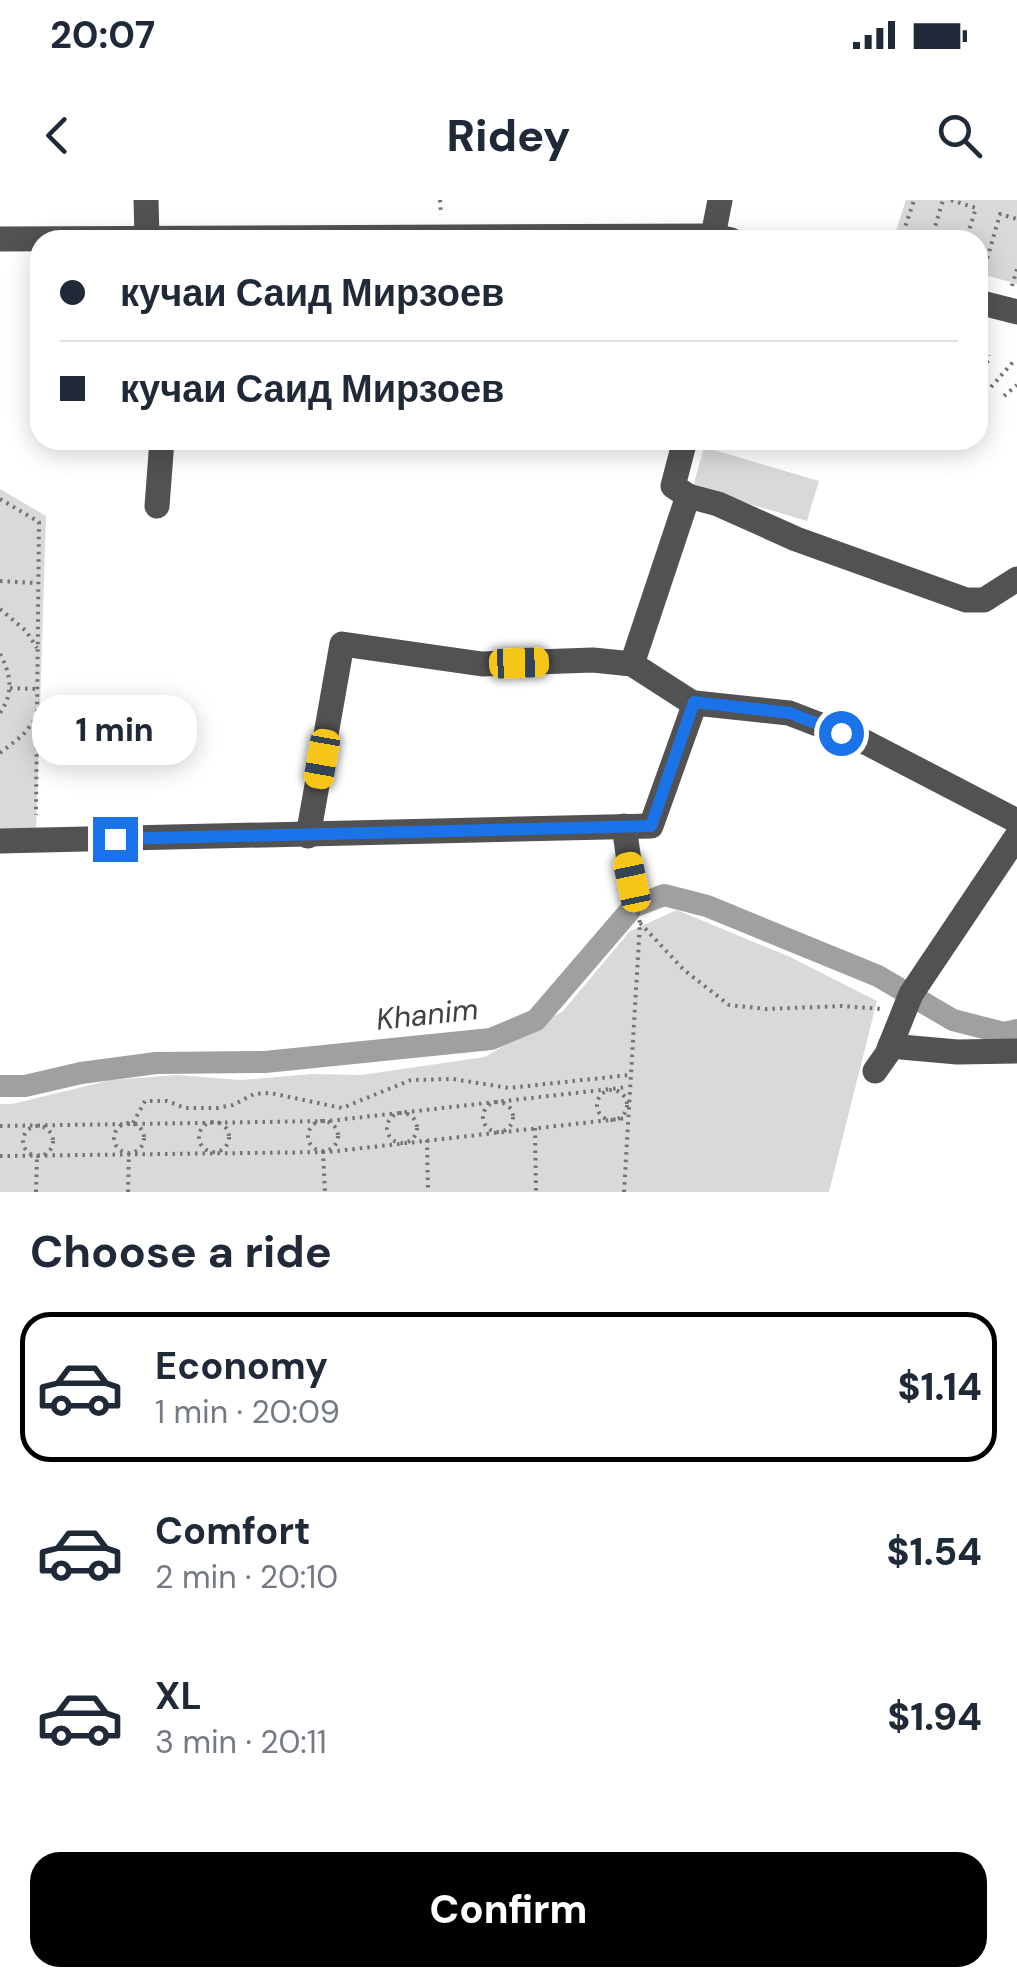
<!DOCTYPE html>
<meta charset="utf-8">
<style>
:root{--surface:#fff;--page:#f2f2f3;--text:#1f2937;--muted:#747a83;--line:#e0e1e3;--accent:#000}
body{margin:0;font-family:"DM Sans",sans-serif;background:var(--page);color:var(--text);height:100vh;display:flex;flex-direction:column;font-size:38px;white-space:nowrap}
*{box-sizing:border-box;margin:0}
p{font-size:32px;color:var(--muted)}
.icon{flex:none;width:55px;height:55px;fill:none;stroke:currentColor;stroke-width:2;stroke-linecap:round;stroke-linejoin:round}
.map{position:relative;height:992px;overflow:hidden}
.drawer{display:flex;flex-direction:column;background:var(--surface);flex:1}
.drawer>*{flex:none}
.top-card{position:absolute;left:30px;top:30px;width:958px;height:220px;border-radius:30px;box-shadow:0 5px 25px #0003;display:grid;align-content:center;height:220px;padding:0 30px;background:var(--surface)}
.end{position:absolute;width:45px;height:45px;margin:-22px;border:12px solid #1a73e8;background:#fff;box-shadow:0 0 0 5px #fff}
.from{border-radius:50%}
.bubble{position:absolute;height:70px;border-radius:30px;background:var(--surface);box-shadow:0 5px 25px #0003;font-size:32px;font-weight:800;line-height:70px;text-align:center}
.car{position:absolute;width:30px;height:60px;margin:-30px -15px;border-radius:12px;box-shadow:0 0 8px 2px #0007;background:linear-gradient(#f5c518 24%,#345 0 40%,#f5c518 0 76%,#345 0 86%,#f5c518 0)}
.top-card b{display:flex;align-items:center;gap:35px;height:95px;font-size:38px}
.top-card b+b{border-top:2px solid var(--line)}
.top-card i{width:25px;height:25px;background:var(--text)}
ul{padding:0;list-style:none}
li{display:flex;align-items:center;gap:30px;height:150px;margin:0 20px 15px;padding:0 10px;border:5px solid transparent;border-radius:30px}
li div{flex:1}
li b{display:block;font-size:38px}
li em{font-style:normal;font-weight:800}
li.on{border-color:var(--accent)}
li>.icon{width:90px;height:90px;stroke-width:1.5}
h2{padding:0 30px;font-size:45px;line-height:120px}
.cta{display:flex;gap:20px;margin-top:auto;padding:20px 30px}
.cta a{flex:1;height:115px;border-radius:30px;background:var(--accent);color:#fff;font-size:40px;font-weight:800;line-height:115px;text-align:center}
.status{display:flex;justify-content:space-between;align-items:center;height:70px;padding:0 50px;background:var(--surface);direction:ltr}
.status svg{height:28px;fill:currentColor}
header{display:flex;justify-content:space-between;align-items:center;height:130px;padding:0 30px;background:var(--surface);font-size:45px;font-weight:800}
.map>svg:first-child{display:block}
.green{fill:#d9d9d9}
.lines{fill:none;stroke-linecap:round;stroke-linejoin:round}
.canal{stroke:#a0a0a0;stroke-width:22}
.path{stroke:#747474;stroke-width:4;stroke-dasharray:2.5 5;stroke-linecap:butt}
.minor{stroke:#525252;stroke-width:25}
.route{stroke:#1a73e8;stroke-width:12}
.labels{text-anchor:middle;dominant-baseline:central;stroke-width:8;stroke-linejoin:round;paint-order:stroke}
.water-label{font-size:30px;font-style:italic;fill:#414141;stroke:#fff}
</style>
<div class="status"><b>20:07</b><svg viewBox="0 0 49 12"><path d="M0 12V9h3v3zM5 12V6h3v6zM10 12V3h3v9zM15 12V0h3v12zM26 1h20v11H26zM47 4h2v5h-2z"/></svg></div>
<header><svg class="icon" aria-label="back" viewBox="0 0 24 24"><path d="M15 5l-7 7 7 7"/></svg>Ridey<svg class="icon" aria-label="search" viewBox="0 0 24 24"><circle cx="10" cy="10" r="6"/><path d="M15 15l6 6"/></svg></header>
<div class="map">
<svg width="1017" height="992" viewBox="0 0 1017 992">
<rect width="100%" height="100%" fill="#fff"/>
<g class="green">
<polygon points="906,0 1017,0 1017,84 978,73 978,40 893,40"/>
<polygon points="704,247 819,281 807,321 693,287"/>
<polygon points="0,289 46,316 36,634 0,636"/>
<polygon points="677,710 790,757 877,801 829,992 0,992 0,904 12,904 111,880 177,875 241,880 311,874 361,875 485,857 563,811 630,731"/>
</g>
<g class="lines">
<polyline class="canal" points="0,886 25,886 81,873 156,863 265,862 491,839 536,820 633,707 664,695 707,706 878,776 953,820 1004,833 1017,830"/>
<g class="path">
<polyline points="440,0 441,15"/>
<polyline points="951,0 976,8 966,40"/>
<polyline points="901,40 914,0"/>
<polyline points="931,40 943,0"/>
<polyline points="981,80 1000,14 1017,19"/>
<polyline points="1012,86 1017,69"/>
<polyline points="991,187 1013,162"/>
<polyline points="980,192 989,155"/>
<polyline points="1004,196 1017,185"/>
<polyline points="0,299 39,322 36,615"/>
<polyline points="0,381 35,383"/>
<polyline points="0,409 26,431 37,448"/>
<path d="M0 454C11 474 14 493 0 513"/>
<polyline points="10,488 36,489"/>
<polyline points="0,553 23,535 37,517"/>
<polyline points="640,723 684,770 729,805 766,809 842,806 882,809"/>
<circle cx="612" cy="905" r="15"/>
<circle cx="498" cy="917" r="15"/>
<circle cx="402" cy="928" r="15"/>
<circle cx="323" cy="936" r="15"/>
<circle cx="214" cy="937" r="15"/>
<circle cx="129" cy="938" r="15"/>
<polyline points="133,923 145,901 167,901 185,908 217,908 233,905 254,894 270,893 342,908 411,880 453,879 509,888 629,875"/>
<circle cx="38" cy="941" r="15"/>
<polyline points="0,926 328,921 628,887"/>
<polyline points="535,928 536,992"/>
<polyline points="427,940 428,992"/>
<polyline points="323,951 325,992"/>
<polyline points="0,956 328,952 627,918"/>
<polyline points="36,992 37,956"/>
<polyline points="128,992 129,953"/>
<polyline points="624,992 640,723 636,703"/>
</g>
<g class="minor">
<polyline points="146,0 147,38"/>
<polyline points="713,36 720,0"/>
<polyline points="0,39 713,36 731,40"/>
<polyline points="978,102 1017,112"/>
<polyline points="688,296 718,304 796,339 966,400 984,400 1017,379"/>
<polyline points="157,306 162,240"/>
<polyline points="632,464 688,296 673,286 685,240"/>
<polyline points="624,626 632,682"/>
<polyline points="308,636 342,444 482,464 593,460 632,464 691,502"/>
<polyline points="0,641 651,626 695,503 789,513 867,543 1017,621"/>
<polyline points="890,846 957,852 1017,851"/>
<polyline points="875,871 887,854 911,794 1017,636"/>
</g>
</g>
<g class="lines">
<polyline class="route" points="115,639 651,626 694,502 790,513 841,533"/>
</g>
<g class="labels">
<g class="water-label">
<text transform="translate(427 814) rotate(-6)">Khanim</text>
</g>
</g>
</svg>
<i class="end from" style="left:841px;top:533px"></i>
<i class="end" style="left:115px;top:639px"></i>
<div class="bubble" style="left:32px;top:495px;width:165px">1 min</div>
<i class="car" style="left:519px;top:463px;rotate:88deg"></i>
<i class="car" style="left:322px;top:559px;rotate:190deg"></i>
<i class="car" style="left:632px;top:682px;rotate:348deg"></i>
<div class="top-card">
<b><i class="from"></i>кучаи Саид Мирзоев</b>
<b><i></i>кучаи Саид Мирзоев</b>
</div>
</div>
<section class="drawer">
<h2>Choose a ride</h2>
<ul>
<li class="on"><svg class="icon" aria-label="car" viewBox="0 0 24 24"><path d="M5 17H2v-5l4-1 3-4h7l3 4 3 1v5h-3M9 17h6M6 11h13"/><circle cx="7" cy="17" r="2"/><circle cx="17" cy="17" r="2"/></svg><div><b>Economy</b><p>1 min · 20:09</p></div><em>$1.14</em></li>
<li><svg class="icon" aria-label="car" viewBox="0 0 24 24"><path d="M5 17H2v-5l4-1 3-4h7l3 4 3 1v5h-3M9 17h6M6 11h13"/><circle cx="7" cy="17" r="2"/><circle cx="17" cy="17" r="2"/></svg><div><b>Comfort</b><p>2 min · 20:10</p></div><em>$1.54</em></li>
<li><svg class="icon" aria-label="car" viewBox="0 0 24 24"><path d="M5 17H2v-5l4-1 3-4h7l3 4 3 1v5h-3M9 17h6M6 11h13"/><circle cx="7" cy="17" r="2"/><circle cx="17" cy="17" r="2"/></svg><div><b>XL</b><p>3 min · 20:11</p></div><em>$1.94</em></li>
</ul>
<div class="cta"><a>Confirm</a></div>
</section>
